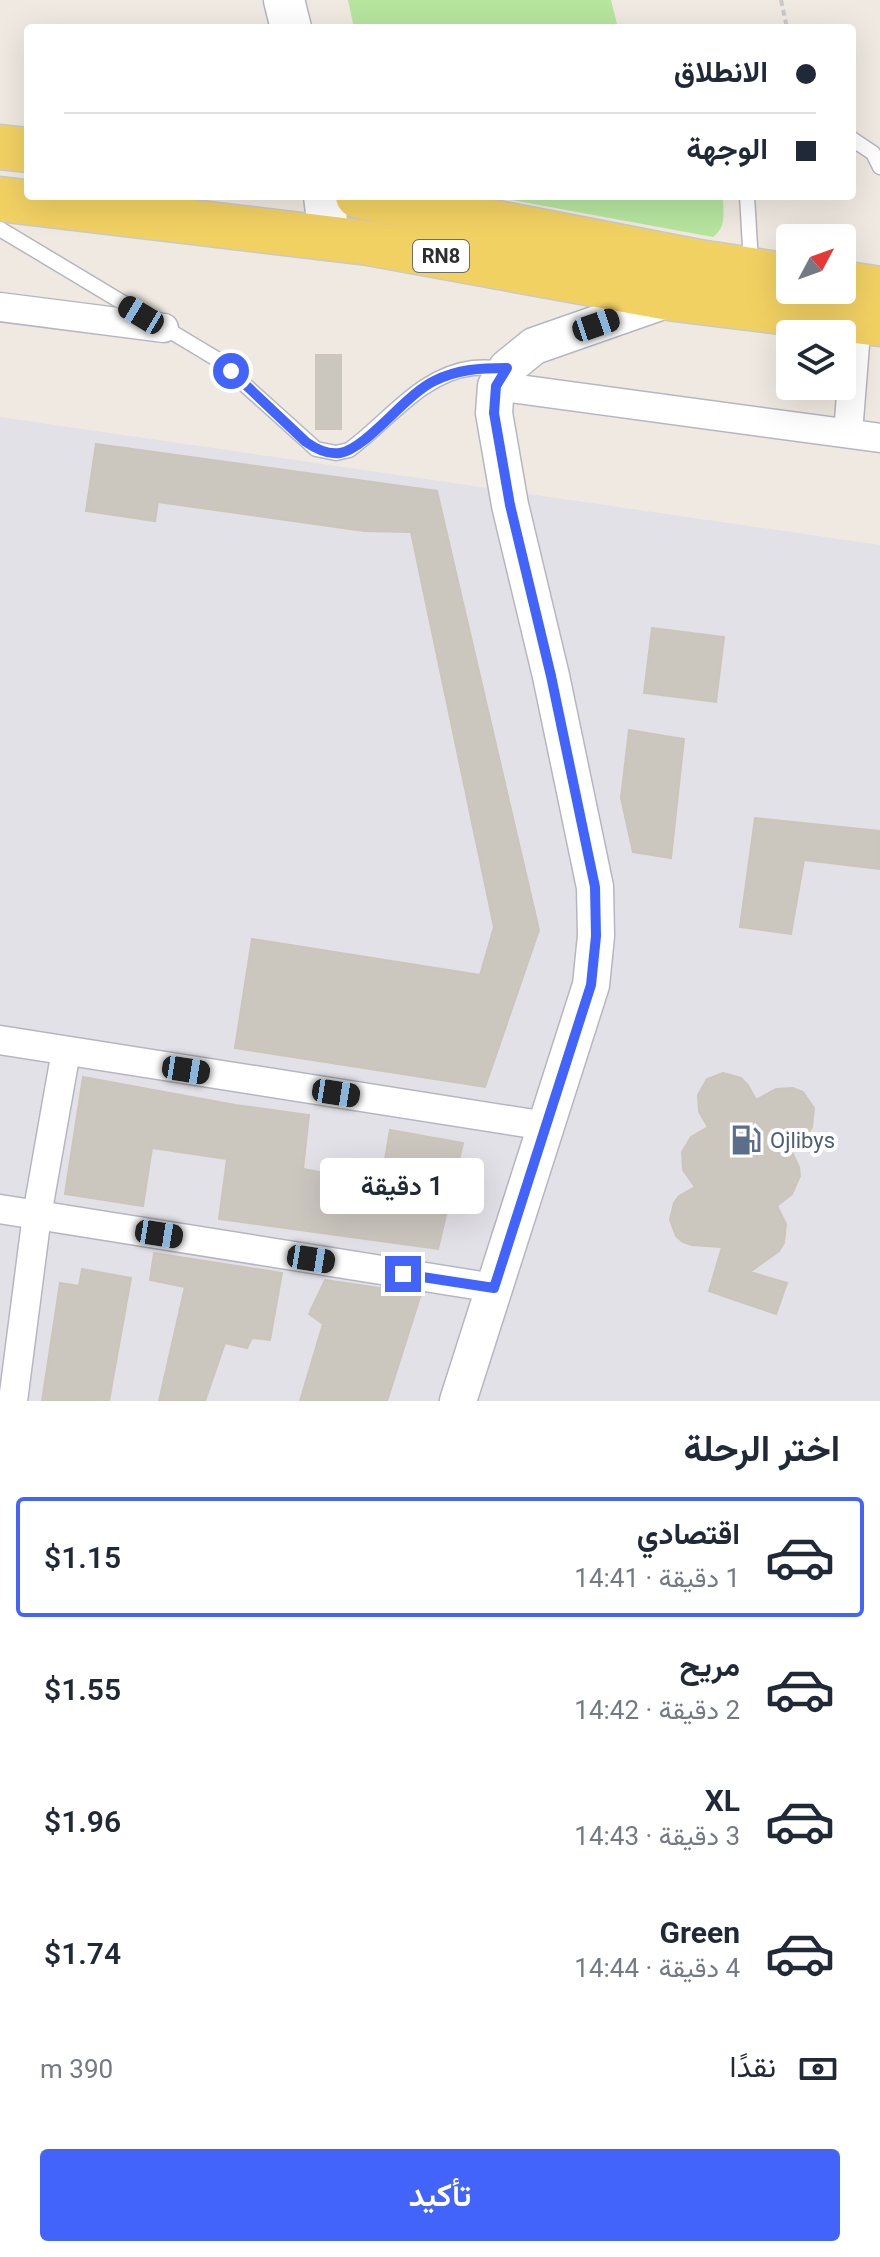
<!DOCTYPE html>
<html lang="ar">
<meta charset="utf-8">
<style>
:root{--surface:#fff;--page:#f6f6f7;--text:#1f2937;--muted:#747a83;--line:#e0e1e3;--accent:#4264fb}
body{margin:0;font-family:Roboto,Vazirmatn,sans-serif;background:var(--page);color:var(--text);direction:rtl;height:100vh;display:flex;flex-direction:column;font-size:30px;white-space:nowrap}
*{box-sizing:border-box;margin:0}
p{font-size:26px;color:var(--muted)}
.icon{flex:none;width:44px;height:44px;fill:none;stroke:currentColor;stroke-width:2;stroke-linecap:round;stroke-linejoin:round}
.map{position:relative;height:1401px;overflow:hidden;direction:ltr}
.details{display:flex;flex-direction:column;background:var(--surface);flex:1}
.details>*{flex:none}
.hud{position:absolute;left:24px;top:24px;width:832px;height:176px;border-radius:8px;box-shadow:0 8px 32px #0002;direction:rtl;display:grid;align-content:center;height:176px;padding:0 40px;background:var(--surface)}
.needle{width:52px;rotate:49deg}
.controls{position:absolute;left:776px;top:224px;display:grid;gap:16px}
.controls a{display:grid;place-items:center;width:80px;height:80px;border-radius:8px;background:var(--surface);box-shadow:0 8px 32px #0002;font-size:40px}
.end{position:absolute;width:36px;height:36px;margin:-18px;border:10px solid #4264fb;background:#fff;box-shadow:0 0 0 4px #fff}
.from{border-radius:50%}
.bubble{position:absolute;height:56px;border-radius:8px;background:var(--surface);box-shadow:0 8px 32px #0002;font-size:26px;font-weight:600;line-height:56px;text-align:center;direction:rtl}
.car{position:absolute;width:24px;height:48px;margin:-24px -12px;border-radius:10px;box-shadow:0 0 6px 2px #0007;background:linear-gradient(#222 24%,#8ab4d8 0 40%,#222 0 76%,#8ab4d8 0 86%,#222 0)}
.hud b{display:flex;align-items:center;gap:28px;height:76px;font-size:30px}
.hud b+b{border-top:2px solid var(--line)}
.hud i{width:20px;height:20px;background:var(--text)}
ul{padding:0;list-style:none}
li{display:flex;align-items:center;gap:24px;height:120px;margin:0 16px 12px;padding:0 24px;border:4px solid transparent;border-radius:8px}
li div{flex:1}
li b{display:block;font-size:30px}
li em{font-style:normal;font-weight:600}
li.on{border-color:var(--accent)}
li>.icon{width:72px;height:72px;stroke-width:1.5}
h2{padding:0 40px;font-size:36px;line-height:96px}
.pay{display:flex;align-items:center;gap:20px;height:88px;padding:0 40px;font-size:30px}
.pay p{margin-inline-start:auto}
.cta{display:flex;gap:16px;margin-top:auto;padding:16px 40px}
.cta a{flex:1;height:92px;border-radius:8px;background:var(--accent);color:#fff;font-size:32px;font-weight:600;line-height:92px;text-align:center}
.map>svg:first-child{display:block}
.industrial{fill:#e3e1e8}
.green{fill:#b6e59e}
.building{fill:#cbc7bf;stroke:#cbc5ba;stroke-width:2}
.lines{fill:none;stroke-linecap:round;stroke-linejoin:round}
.service-casing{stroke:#b4b7c1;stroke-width:17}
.minor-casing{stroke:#b4b7c1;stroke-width:31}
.tertiary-casing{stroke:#b4b7c1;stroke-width:39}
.secondary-casing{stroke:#b4b7c1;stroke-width:43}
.primary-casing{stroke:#c9c9c9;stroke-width:47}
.path{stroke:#c9c9c9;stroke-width:4;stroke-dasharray:6 4;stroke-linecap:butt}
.service{stroke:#fff;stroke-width:14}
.minor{stroke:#fff;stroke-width:28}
.tertiary{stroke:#fff;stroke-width:36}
.secondary{stroke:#fff;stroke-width:40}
.primary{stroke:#f2d163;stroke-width:44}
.route{stroke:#4264fb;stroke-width:10}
.labels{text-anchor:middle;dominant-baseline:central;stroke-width:8;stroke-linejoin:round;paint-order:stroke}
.shield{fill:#fff;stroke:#6d6d6d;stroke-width:2}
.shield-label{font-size:20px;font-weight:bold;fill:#2e2e2e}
.service-label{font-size:22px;fill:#4e5e75;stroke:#fff;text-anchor:start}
</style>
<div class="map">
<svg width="880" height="1401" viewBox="0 0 880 1401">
<rect width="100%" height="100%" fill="#efe9e1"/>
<polygon class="industrial" points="0,417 880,545 880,1401 0,1401"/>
<g class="green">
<polygon points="348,0 611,0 618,28 354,28"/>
<path d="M490 196H723C723 212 727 227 713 237Z"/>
</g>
<g class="building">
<rect x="316" y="355" width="25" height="74"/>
<polygon points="96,444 437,491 539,930 485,1087 235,1048 252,939 480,975 494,927 411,532 364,531 158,502 155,521 86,511"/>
<polygon points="652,628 724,637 716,702 644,693"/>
<polygon points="629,730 684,739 671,858 633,852 621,798"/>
<polygon points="755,818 880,831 880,869 804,860 791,934 740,927"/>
<polygon points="723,1073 741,1078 748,1085 756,1100 776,1089 793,1088 803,1092 814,1108 812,1127 807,1135 790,1148 799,1167 800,1176 792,1194 777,1206 786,1224 784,1243 779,1251 750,1272 787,1283 776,1314 709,1291 722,1247 692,1245 683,1242 676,1236 670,1220 674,1203 679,1196 695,1187 683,1170 682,1152 691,1137 708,1127 699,1112 698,1095 707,1079"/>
<polygon points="83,1077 235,1105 309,1115 303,1169 381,1183 390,1130 463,1143 438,1249 219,1219 227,1159 152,1148 143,1206 65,1194"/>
<polygon points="154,1253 282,1273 270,1340 252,1338 247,1348 225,1343 205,1401 159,1401 185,1287 150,1280"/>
<polygon points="82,1269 131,1278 109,1401 42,1401 60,1283 79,1286"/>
<polygon points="325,1280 421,1294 387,1401 300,1401 323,1324 309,1314"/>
</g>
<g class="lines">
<g class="service-casing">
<g id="service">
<polyline points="852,139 873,153 880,167"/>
<polyline points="747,196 751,263"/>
<path d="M0 229 215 358 316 449 336 453 349 450C389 421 421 374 473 368 483 367 494 368 504 368"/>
</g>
</g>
<g class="minor-casing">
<g id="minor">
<polyline points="0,307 164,328"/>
<polyline points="496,386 880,438"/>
<polyline points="848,433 858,307"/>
<polyline points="0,1040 546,1126"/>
<polyline points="0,1209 494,1288"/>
<polyline points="13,1401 37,1215 66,1051"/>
</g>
</g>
<g class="tertiary-casing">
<polyline id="tertiary" points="458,1401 591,985 596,936 595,887 551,676 510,505 494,413 496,386 507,368 534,346 677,296"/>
</g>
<g class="secondary-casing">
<g id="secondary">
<polyline points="284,0 291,28"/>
<polyline points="324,196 329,238"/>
</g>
</g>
<g class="primary-casing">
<g id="primary">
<polyline points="0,147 28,150"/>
<polyline points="358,196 699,262 790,276"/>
<polyline points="0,199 368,243 675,299 880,324"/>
<polyline points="842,283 880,289"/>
</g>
</g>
<polyline class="path" points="781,0 787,28"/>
<use href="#service" class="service"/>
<use href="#minor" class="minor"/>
<use href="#tertiary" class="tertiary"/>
<use href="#secondary" class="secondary"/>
<use href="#primary" class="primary"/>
</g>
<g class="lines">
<path class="route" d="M231 371 306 442C316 449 327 455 340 453 366 449 405 395 434 381 458 369 481 368 507 368L496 386 494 413 510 505 551 676 595 887 596 936 591 985 494 1288 403 1274"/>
</g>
<defs>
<g id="fuel-bare" transform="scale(2.4)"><path d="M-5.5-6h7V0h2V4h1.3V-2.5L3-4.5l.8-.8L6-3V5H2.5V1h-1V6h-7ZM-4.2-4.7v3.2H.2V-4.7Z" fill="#5c6f8a" stroke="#fff" stroke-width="2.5" paint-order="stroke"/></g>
</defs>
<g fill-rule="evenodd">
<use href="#fuel-bare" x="746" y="1140"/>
</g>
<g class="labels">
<rect class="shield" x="413" y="240" width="56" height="32" rx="6"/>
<g class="shield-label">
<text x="441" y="256">RN8</text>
</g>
<g class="service-label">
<text x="770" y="1140">Ojlibys</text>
</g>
</g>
</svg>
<div class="controls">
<a><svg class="needle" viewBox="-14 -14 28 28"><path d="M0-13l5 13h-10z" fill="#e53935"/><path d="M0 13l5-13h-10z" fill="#747a83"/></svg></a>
<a><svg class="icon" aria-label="layers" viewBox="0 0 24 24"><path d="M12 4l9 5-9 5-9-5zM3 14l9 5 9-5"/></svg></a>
</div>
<i class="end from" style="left:231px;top:371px"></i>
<i class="end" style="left:403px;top:1274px"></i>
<div class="bubble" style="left:320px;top:1158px;width:164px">1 دقيقة</div>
<i class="car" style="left:141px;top:315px;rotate:301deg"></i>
<i class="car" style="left:596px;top:325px;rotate:71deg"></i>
<i class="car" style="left:186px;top:1070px;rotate:99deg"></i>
<i class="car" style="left:336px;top:1093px;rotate:99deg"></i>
<i class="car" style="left:159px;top:1234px;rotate:99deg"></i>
<i class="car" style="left:311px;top:1259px;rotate:99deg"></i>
<div class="hud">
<b><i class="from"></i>الانطلاق</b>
<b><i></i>الوجهة</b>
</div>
</div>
<section class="details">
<h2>اختر الرحلة</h2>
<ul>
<li class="on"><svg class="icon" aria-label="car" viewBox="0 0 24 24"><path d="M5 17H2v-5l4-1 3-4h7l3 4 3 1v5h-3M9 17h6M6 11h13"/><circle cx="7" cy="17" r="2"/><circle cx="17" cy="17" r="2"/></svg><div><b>اقتصادي</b><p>1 دقيقة · 14:41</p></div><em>$1.15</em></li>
<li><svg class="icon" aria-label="car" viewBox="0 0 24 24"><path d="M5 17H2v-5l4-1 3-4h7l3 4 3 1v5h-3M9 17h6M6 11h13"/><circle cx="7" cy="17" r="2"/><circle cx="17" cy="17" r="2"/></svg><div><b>مريح</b><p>2 دقيقة · 14:42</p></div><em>$1.55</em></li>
<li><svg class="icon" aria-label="car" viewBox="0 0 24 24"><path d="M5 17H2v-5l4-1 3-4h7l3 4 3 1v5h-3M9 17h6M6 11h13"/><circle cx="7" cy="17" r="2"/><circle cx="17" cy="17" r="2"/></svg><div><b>XL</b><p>3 دقيقة · 14:43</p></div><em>$1.96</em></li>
<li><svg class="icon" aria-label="car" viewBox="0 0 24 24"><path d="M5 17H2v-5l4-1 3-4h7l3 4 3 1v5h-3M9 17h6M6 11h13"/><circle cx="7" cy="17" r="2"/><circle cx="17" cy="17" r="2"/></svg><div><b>Green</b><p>4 دقيقة · 14:44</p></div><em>$1.74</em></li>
</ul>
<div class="pay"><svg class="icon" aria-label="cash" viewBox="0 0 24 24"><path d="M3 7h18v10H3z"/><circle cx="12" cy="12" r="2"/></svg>نقدًا<p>390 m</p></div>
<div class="cta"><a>تأكيد</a></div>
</section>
